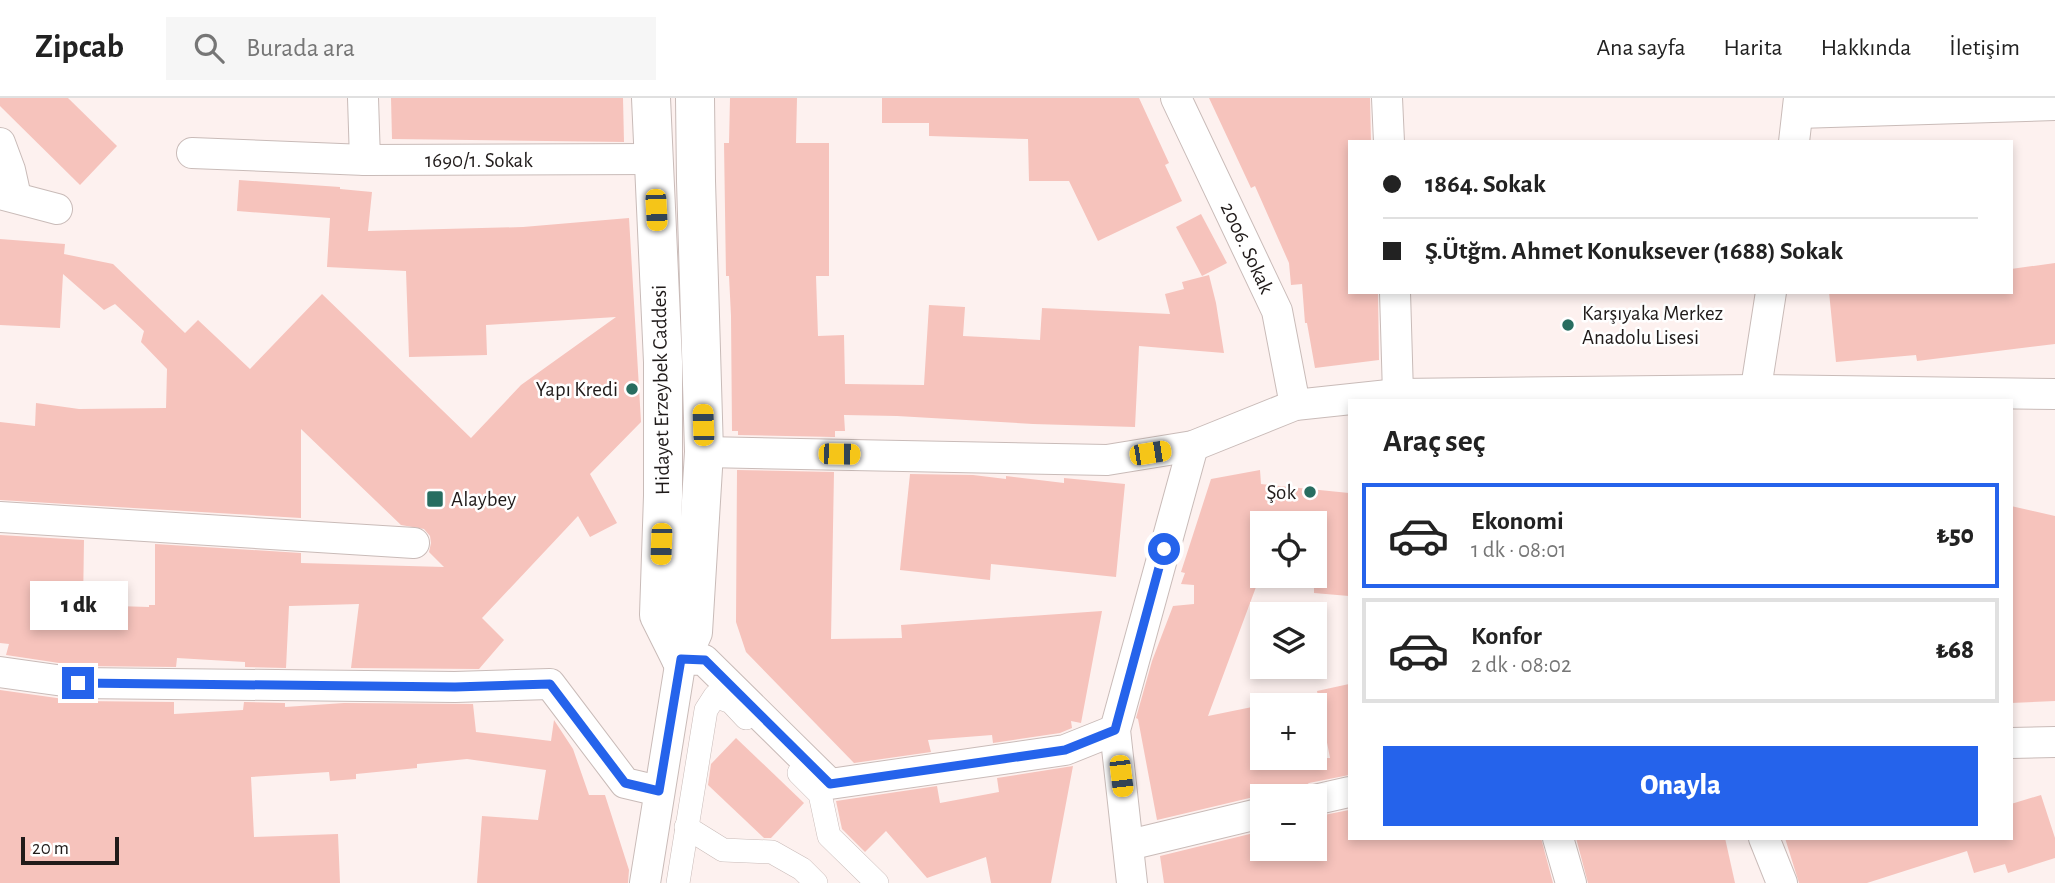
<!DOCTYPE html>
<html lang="tr">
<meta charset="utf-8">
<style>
:root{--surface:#fff;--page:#f6f6f6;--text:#222;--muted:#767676;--line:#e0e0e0;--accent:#2563eb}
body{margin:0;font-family:"Alegreya Sans",sans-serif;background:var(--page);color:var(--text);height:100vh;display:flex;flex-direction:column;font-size:26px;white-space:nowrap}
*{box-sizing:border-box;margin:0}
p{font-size:23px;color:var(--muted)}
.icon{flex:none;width:38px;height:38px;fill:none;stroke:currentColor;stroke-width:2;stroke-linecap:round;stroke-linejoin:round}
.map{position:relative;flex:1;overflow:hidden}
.drawer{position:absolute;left:1348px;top:301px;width:665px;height:441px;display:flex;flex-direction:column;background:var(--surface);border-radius:0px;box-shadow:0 4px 10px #0003}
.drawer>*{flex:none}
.hud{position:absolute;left:1348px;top:42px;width:665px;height:154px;border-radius:0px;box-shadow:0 4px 10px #0003;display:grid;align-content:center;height:154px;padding:0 35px;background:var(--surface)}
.buttons{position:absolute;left:1250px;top:413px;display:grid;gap:14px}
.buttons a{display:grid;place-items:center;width:77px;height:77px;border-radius:0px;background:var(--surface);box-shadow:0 4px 10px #0003;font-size:35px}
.scale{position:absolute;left:21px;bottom:18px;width:98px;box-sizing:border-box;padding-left:7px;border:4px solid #201b1a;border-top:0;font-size:19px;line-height:24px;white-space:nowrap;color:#201b1a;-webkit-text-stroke:5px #fff;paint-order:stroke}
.end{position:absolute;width:32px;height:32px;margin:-16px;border:9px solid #2563eb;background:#fff;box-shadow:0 0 0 4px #fff}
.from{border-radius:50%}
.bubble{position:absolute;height:49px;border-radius:0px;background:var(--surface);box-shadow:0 4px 10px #0003;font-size:23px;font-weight:800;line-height:49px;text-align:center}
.car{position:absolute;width:21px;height:42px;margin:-21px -10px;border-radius:9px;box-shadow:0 0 5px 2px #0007;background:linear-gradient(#f5c518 24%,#345 0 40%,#f5c518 0 76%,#345 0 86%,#f5c518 0)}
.hud b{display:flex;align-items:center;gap:24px;height:66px;font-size:26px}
.hud b+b{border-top:2px solid var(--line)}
.hud i{width:18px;height:18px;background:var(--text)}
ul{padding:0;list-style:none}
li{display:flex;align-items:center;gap:21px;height:105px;margin:0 14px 10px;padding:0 21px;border:4px solid var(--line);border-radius:0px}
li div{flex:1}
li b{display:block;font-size:26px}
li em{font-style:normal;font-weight:800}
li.selected{border-color:var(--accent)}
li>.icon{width:63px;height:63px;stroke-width:1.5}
h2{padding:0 35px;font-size:32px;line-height:84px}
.cta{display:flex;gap:14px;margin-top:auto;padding:14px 35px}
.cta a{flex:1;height:80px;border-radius:0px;background:var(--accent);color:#fff;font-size:28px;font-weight:800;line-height:80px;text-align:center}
header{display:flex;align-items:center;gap:42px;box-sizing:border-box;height:98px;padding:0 35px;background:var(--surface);border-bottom:2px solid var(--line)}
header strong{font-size:33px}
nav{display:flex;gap:38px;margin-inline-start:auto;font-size:24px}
.search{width:490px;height:63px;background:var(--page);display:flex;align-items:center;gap:18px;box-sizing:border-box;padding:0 24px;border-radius:0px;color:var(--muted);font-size:26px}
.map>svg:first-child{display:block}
.building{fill:#f6c3bc}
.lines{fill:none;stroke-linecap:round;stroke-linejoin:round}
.pedestrian-casing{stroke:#c9bbb8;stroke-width:24}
.minor-casing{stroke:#c9bbb8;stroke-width:32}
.secondary-casing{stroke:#c9bbb8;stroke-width:40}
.pedestrian{stroke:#fff;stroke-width:23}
.minor{stroke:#fff;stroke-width:30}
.secondary{stroke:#fff;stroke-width:38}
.route{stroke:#2563eb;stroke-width:9}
.poi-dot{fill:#286d60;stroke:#fff;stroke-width:2.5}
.labels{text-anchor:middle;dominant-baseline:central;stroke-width:5;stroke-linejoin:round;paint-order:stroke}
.street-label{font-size:21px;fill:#201b1a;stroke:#fff}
.poi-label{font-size:21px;fill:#201b1a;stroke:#fff;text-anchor:start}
</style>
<header>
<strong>Zipcab</strong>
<div class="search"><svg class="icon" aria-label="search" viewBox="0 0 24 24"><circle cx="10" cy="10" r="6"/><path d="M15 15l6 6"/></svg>Burada ara</div>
<nav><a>Ana sayfa</a><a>Harita</a><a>Hakkında</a><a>İletişim</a></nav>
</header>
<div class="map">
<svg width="2055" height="785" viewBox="0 0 2055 785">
<rect width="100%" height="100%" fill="#fdf1ef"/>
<g class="building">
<polygon points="0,0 68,0 117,48 80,87 0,8"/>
<polygon points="391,0 623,0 624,44 392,41"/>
<polygon points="730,0 797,0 796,45 829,45 829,178 816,178 818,238 844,237 845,286 924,287 929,207 965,209 963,238 1040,242 1042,210 1170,216 1165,196 1184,191 1182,184 1209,177 1216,205 1224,255 1139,248 1135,329 1033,326 897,318 844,317 845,333 835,333 835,339 738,337 738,333 732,333 731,218 729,178 726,178 724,45 729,45"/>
<polygon points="882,0 1139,0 1169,65 1165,67 1182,103 1098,143 1069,83 1029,83 1028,41 929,38 929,25 882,25"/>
<polygon points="1209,0 1370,0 1371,44 1349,44 1349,194 1378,194 1379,262 1315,270 1307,225 1305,225 1302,186 1291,187 1289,165 1255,88 1251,90"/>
<polygon points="239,82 340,89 340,91 372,94 368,133 523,129 629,120 641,324 590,376 617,425 590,439 578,418 482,520 504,542 479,571 351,570 359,506 289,508 286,570 245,569 245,564 177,560 176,569 79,568 6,557 9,546 0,545 0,437 84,442 83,507 149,509 149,507 155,507 155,446 301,455 301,465 444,469 429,454 431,445 430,438 424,431 401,427 301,331 301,420 0,402 0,324 35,328 36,305 79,311 166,310 167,271 141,244 144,233 115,206 104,212 63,176 60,230 0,227 0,141 65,146 64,156 113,166 185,235 198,222 250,271 322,196 471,340 521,287 616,219 486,227 487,257 409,259 406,173 327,169 330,120 237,113"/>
<polygon points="1201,116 1227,165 1202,178 1176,129"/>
<polygon points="2055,165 2055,246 1917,263 1916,257 1836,264 1829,194 2011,194 2011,171"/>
<polygon points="737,372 834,374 831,541 902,540 901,527 1102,513 1081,625 1071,623 1072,630 1060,635 993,645 992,637 928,642 931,654 854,665 746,554 736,524"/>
<polygon points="1260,372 1261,386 1349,395 1349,498 1314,495 1314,425 1262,425 1262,490 1256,489 1208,618 1262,607 1262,660 1330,660 1317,593 1349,586 1349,677 1309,685 1302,690 1297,698 1258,698 1157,722 1138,621 1136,620 1152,563 1173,508 1194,506 1194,487 1181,486 1185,475 1181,474 1211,381"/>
<polygon points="910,376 973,377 1006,381 1006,378 1064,385 1064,380 1125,386 1116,479 991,466 990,482 900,472"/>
<polygon points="2011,408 2055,418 2055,603 2011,605"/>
<polygon points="0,592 78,603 174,604 174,616 243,612 244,604 285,605 285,609 344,605 473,606 476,634 551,643 554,622 573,651 589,697 605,697 629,772 628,785 477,785 482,718 538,722 546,672 467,661 417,666 417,670 356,676 356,681 330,683 329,674 251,679 254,739 338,736 340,785 0,785"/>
<polygon points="736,640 804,705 771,740 764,740 708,687 711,666"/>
<polygon points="1073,668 1051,785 991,785 986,759 927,780 886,733 865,754 842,731 836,703 937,688 940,705 999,694 997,680"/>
<polygon points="2041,697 2055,740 2055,760 2008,775 2005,766 1974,775 1967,753 1867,785 1799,785 1785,740 2011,740 2011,706"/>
<polygon points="1349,712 1349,740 1541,740 1553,785 1164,785 1160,758 1262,733 1262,751 1314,751 1314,719"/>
<polygon points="1576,740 1725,740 1735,785 1588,785"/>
</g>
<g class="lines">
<g class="pedestrian-casing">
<g id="pedestrian">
<polyline points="799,675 820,696 829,738 877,785"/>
<polyline points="686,729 723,752 772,754 802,771 816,785"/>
<polyline points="678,785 706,612 715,598 731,604 746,620"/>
</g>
</g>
<g class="minor-casing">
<g id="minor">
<polyline points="363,0 365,62 654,61"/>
<polyline points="1176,0 1277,213 1295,307"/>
<polyline points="1387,0 1389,44"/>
<polyline points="1798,15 2055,7"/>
<polyline points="1794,44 1799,0"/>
<polyline points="0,45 10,72 16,99"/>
<polyline points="192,55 365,62"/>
<polyline points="0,96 57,111"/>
<polyline points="1395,194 1398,296"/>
<polyline points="1754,303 1771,194"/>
<polyline points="704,354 1107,362 1193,348 1295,307 1398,296 1756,292 2055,296"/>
<polyline points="0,419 414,445"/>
<polyline points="0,574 78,585 455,589 550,586 625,685 659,693"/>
<polyline points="2011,645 2055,644"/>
<polyline points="1314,702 1349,694"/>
<polyline points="1558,740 1571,785"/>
<polyline points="1764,740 1782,785"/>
<polyline points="1129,747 1262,715"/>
<polyline points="645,785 681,561 704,562 830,686 1065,652 1115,632"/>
<polyline points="1132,785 1115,632 1193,348"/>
</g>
</g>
<g class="secondary-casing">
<g id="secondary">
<polyline points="651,0 663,264 663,398 659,517 681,561"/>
<polyline points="681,561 693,534 704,354 696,83 695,0"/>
</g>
</g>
<use href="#pedestrian" class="pedestrian"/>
<use href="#minor" class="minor"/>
<use href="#secondary" class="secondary"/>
</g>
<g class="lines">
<polyline class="route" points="78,585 455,589 550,586 625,685 659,693 681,561 705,562 830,686 1065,652 1115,632 1164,451"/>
</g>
<g class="poi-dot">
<circle cx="1568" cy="227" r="7"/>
<circle cx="632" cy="291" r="7"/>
<circle cx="1310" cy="394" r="7"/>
<rect x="426" y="392" width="18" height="18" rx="3.5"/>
</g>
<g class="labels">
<g class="street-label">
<text x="479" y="62">1690/1. Sokak</text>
<text transform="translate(1247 150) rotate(65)">2006. Sokak</text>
<text transform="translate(661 292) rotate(-91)">Hidayet Erzeybek Caddesi</text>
</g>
<g class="poi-label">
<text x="1582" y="215">Karşıyaka Merkez<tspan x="1582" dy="24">Anadolu Lisesi</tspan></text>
<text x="618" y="291" text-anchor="end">Yapı Kredi</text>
<text x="1296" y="394" text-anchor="end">Şok</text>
<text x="451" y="401">Alaybey</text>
</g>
</g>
</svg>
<div class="buttons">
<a><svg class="icon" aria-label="locate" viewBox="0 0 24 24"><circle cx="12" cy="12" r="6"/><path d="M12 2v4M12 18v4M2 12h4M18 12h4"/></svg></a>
<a><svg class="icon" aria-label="layers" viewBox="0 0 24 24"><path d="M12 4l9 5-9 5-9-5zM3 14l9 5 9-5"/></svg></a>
<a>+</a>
<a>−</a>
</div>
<div class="scale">20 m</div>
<i class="end from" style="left:1164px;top:451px"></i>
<i class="end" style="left:78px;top:585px"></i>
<div class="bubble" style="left:30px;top:483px;width:98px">1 dk</div>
<i class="car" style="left:656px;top:112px;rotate:177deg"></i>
<i class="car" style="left:703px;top:327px;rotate:358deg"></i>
<i class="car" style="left:1150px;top:355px;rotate:81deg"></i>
<i class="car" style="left:839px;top:356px;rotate:91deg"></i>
<i class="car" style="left:661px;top:446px;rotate:182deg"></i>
<i class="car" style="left:1121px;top:678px;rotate:173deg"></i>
<div class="hud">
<b><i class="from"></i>1864. Sokak</b>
<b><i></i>Ş.Ütğm. Ahmet Konuksever (1688) Sokak</b>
</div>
<section class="drawer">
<h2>Araç seç</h2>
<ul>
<li class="selected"><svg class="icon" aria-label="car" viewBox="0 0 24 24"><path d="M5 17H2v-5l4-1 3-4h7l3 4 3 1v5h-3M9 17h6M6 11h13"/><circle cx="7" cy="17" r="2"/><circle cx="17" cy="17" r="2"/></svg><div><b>Ekonomi</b><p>1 dk · 08:01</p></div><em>₺50</em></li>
<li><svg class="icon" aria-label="car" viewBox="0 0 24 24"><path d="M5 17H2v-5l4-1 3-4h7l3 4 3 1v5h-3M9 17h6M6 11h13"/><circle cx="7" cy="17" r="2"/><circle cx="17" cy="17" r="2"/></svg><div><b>Konfor</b><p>2 dk · 08:02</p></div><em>₺68</em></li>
</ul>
<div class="cta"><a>Onayla</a></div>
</section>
</div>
